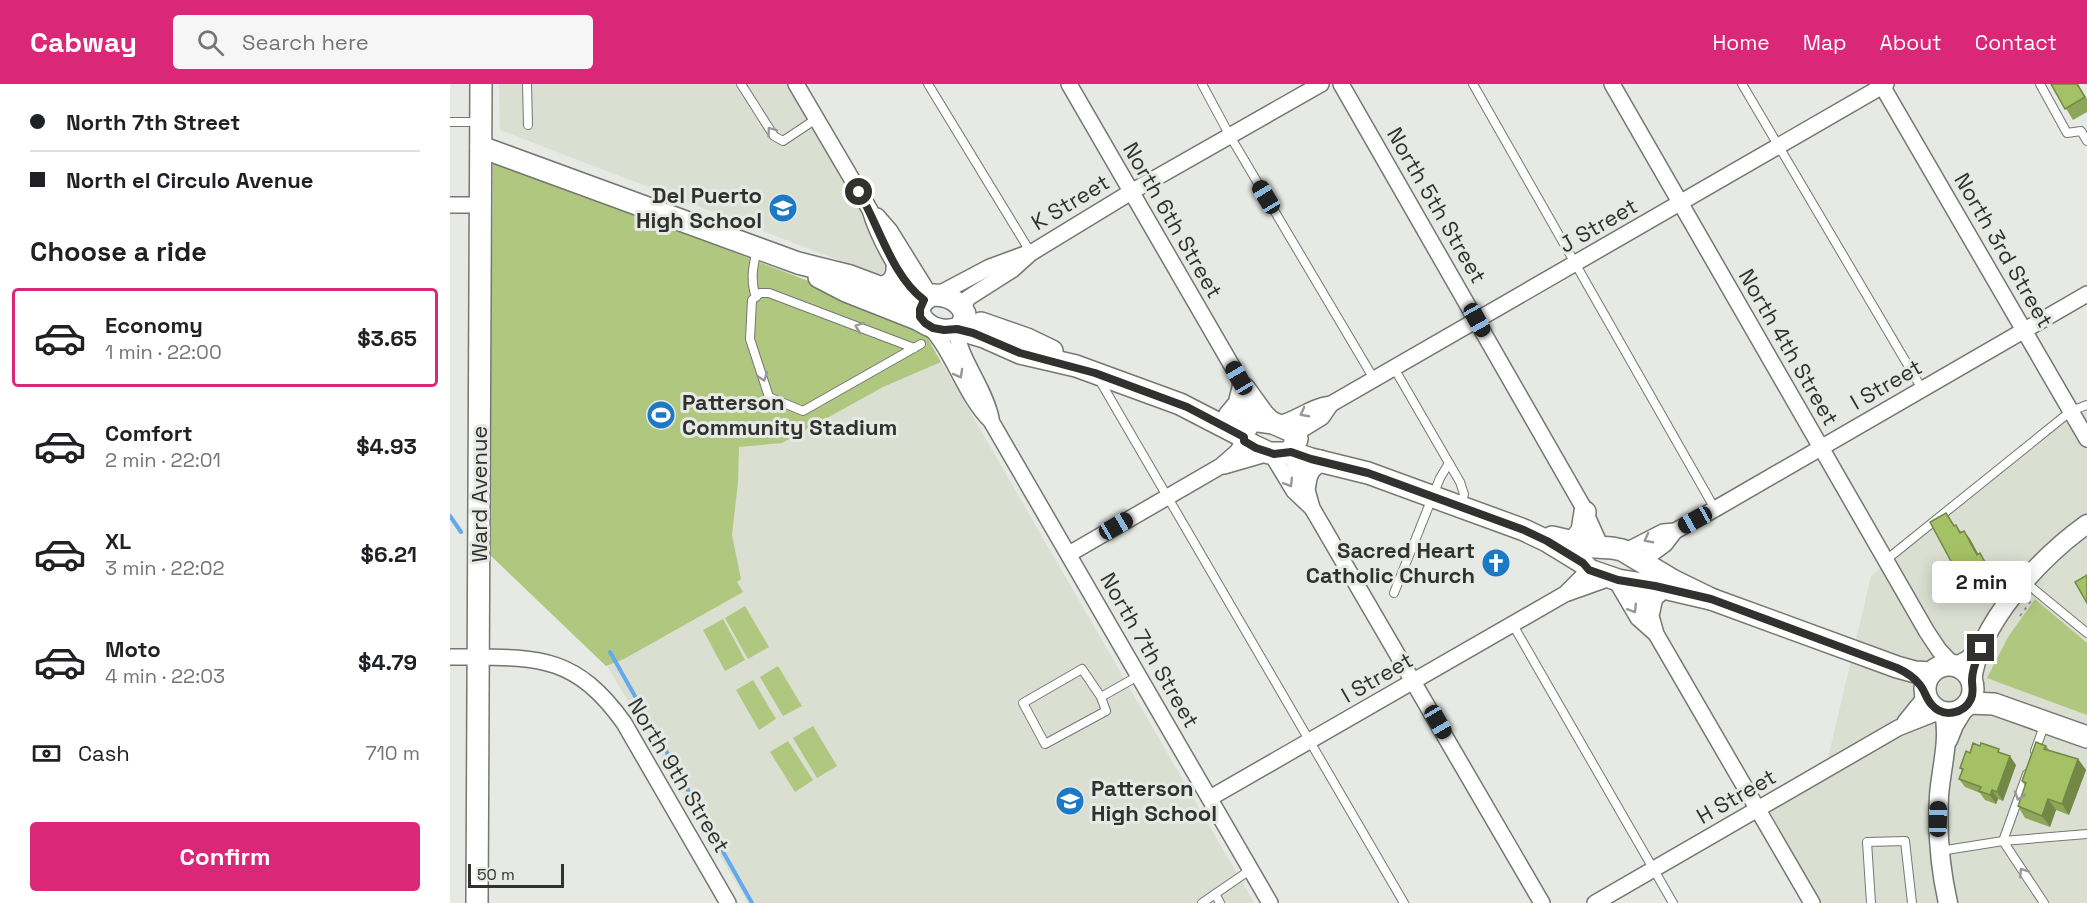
<!DOCTYPE html>
<meta charset="utf-8">
<style>
:root{--surface:#fff;--page:#f6f6f6;--text:#202124;--muted:#757577;--line:#e0e0e0;--accent:#db2777}
body{margin:0;font-family:"Space Grotesk",sans-serif;background:var(--page);color:var(--text);height:100vh;display:flex;flex-direction:column;font-size:22px;white-space:nowrap}
*{box-sizing:border-box;margin:0}
p{font-size:20px;color:var(--muted)}
.icon{flex:none;width:33px;height:33px;fill:none;stroke:currentColor;stroke-width:2;stroke-linecap:round;stroke-linejoin:round}
.map{position:relative;flex:1;overflow:hidden}
.details{display:flex;flex-direction:column;background:var(--surface);width:450px}
.details>*{flex:none}
.hud{display:grid;align-content:center;height:132px;padding:0 30px;background:var(--surface)}
.scale{position:absolute;left:18px;bottom:15px;width:96px;box-sizing:border-box;padding-left:6px;border:3px solid #313230;border-top:0;font-size:16px;line-height:21px;white-space:nowrap;color:#313230;-webkit-text-stroke:4px #e7e9e4;paint-order:stroke}
.end{position:absolute;width:27px;height:27px;margin:-14px;border:8px solid #313230;background:#fff;box-shadow:0 0 0 3px #fff}
.from{border-radius:50%}
.bubble{position:absolute;height:42px;border-radius:6px;background:var(--surface);box-shadow:0 3px 15px #0003;font-size:20px;font-weight:600;line-height:42px;text-align:center}
.car{position:absolute;width:18px;height:36px;margin:-18px -9px;border-radius:8px;box-shadow:0 0 4px 2px #0007;background:linear-gradient(#222 24%,#8ab4d8 0 40%,#222 0 76%,#8ab4d8 0 86%,#222 0)}
.hud b{display:flex;align-items:center;gap:21px;height:57px;font-size:22px}
.hud b+b{border-top:2px solid var(--line)}
.hud i{width:15px;height:15px;background:var(--text)}
ul{padding:0;list-style:none}
li{display:flex;align-items:center;gap:18px;height:99px;margin:0 12px 9px;padding:0 18px;border:3px solid transparent;border-radius:6px}
li div{flex:1}
li b{display:block;font-size:22px}
li em{font-style:normal;font-weight:600}
li.active{border-color:var(--accent)}
li>.icon{width:54px;height:54px;stroke-width:1.5}
h2{padding:0 30px;font-size:27px;line-height:72px}
.pay{display:flex;align-items:center;gap:15px;height:66px;padding:0 30px;font-size:22px}
.pay p{margin-inline-start:auto}
.action{display:flex;gap:12px;margin-top:auto;padding:12px 30px}
.action a{flex:1;height:69px;border-radius:6px;background:var(--accent);color:#fff;font-size:24px;font-weight:600;line-height:69px;text-align:center}
header{display:flex;align-items:center;gap:36px;box-sizing:border-box;height:84px;padding:0 30px;background:var(--accent);color:#fff}
header strong{font-size:28px}
nav{display:flex;gap:33px;margin-inline-start:auto;font-size:21px}
.search{width:420px;height:54px;background:var(--page);display:flex;align-items:center;gap:15px;box-sizing:border-box;padding:0 21px;border-radius:6px;color:var(--muted);font-size:22px}
main{display:flex;flex:1;min-height:0}
.map>svg:first-child{display:block}
.built{fill:#dadfd2}
.green{fill:#b0c780}
.lines{fill:none;stroke-linecap:round;stroke-linejoin:round}
.stream{stroke:#62a9ed;stroke-width:4}
.service-casing{stroke:#757772;stroke-width:10}
.minor-casing{stroke:#757772;stroke-width:18}
.tertiary-casing{stroke:#757772;stroke-width:21}
.secondary-casing{stroke:#757772;stroke-width:24}
.path{stroke:#91938f;stroke-width:2;stroke-dasharray:3 4.5;stroke-linecap:butt}
.service{stroke:#fff;stroke-width:8}
.minor{stroke:#fff;stroke-width:15}
.tertiary{stroke:#fff;stroke-width:18}
.secondary{stroke:#fff;stroke-width:21}
.wall{fill:#8da657}
.shaded-wall{fill:#738747}
.building{fill:#a4c165;stroke:#738747;stroke-width:1.5}
.oneway{stroke:#989898}
.route{stroke:#313230;stroke-width:8}
.labels{text-anchor:middle;dominant-baseline:central;stroke-width:6;stroke-linejoin:round;paint-order:stroke}
.poi-label{font-size:22px;font-weight:bold;fill:#313230;stroke:#e7e9e4;text-anchor:end}
.street-label{font-size:22px;fill:#313230;stroke:#e7e9e4}
</style>
<header>
<strong>Cabway</strong>
<div class="search"><svg class="icon" aria-label="search" viewBox="0 0 24 24"><circle cx="10" cy="10" r="6"/><path d="M15 15l6 6"/></svg>Search here</div>
<nav><a>Home</a><a>Map</a><a>About</a><a>Contact</a></nav>
</header>
<main>
<section class="details">
<div class="hud">
<b><i class="from"></i>North 7th Street</b>
<b><i></i>North el Circulo Avenue</b>
</div>
<h2>Choose a ride</h2>
<ul>
<li class="active"><svg class="icon" aria-label="car" viewBox="0 0 24 24"><path d="M5 17H2v-5l4-1 3-4h7l3 4 3 1v5h-3M9 17h6M6 11h13"/><circle cx="7" cy="17" r="2"/><circle cx="17" cy="17" r="2"/></svg><div><b>Economy</b><p>1 min · 22:00</p></div><em>$3.65</em></li>
<li><svg class="icon" aria-label="car" viewBox="0 0 24 24"><path d="M5 17H2v-5l4-1 3-4h7l3 4 3 1v5h-3M9 17h6M6 11h13"/><circle cx="7" cy="17" r="2"/><circle cx="17" cy="17" r="2"/></svg><div><b>Comfort</b><p>2 min · 22:01</p></div><em>$4.93</em></li>
<li><svg class="icon" aria-label="car" viewBox="0 0 24 24"><path d="M5 17H2v-5l4-1 3-4h7l3 4 3 1v5h-3M9 17h6M6 11h13"/><circle cx="7" cy="17" r="2"/><circle cx="17" cy="17" r="2"/></svg><div><b>XL</b><p>3 min · 22:02</p></div><em>$6.21</em></li>
<li><svg class="icon" aria-label="car" viewBox="0 0 24 24"><path d="M5 17H2v-5l4-1 3-4h7l3 4 3 1v5h-3M9 17h6M6 11h13"/><circle cx="7" cy="17" r="2"/><circle cx="17" cy="17" r="2"/></svg><div><b>Moto</b><p>4 min · 22:03</p></div><em>$4.79</em></li>
</ul>
<div class="pay"><svg class="icon" aria-label="cash" viewBox="0 0 24 24"><path d="M3 7h18v10H3z"/><circle cx="12" cy="12" r="2"/></svg>Cash<p>710 m</p></div>
<div class="action"><a>Confirm</a></div>
</section>
<div class="map">
<svg width="1637" height="819" viewBox="0 0 1637 819">
<rect width="100%" height="100%" fill="#e7e9e4"/>
<g class="built">
<polygon points="49,0 346,0 456,202 50,46"/>
<polygon points="467,239 491,278 804,819 298,819 154,577 39,470"/>
<polygon points="1637,328 1637,819 1371,819 1319,726 1373,695 1421,492 1617,335"/>
</g>
<g class="green">
<polygon points="43,75 459,236 473,246 491,278 433,303 332,359 289,363 288,398 282,451 291,495 287,498 293,508 174,575 156,582 39,470"/>
<polygon points="1585,515 1637,559 1637,631 1537,594 1558,553"/>
<polygon points="295,522 319,563 298,575 275,534"/>
<polygon points="273,535 295,576 275,587 253,546"/>
<polygon points="328,582 352,622 333,632 310,593"/>
<polygon points="303,596 326,635 309,646 286,606"/>
<polygon points="363,642 387,682 367,694 343,654"/>
<polygon points="338,657 363,696 345,708 320,668"/>
</g>
<g class="lines">
<g class="stream">
<polyline points="0,432 11,448"/>
<polyline points="160,568 302,819"/>
</g>
<g class="service-casing">
<g id="service">
<polyline points="77,0 78,41"/>
<polyline points="291,0 324,52 333,57 366,35"/>
<polyline points="478,0 581,169"/>
<polyline points="752,0 780,52 924,295"/>
<polyline points="1023,0 1265,425"/>
<polyline points="1292,0 1472,305"/>
<polyline points="1590,0 1617,49 1631,47 1637,57"/>
<polyline points="0,38 29,38"/>
<path d="M306 213C300 196 303 182 307 166"/>
<polyline points="464,264 319,209 310,209 302,216 300,255 319,313 353,327 471,260"/>
<polyline points="944,284 1010,398 1014,410 1010,423"/>
<polyline points="650,297 954,819"/>
<polyline points="1436,476 1621,327 1637,321"/>
<polyline points="1575,498 1637,549"/>
<polyline points="944,509 990,394 999,379"/>
<polyline points="1063,541 1223,819"/>
<polyline points="651,613 656,627 595,660 573,619 632,585 651,613 688,592"/>
<polyline points="1585,667 1595,639"/>
<polyline points="1577,690 1553,757 1594,819"/>
<polyline points="1490,767 1553,757 1637,750"/>
<polyline points="765,810 770,819"/>
<polyline points="752,819 800,786"/>
<polyline points="1421,819 1417,758 1455,757 1462,819"/>
</g>
</g>
<g class="minor-casing">
<g id="minor">
<path d="M346 0 420 126C428 153 452 199 474 216"/>
<polyline points="619,0 789,294 802,336"/>
<polyline points="891,0 1132,421 1151,463"/>
<polyline points="1162,0 1477,548 1489,566 1504,582"/>
<polyline points="1431,0 1637,355"/>
<polyline points="0,121 31,121"/>
<polyline points="427,132 440,147 476,205 483,211"/>
<polyline points="487,211 540,183 578,169"/>
<polyline points="514,226 514,221 518,214 562,186 581,169 681,108 871,0"/>
<path d="M479 242C505 270 514 310 541 337L820 819"/>
<path d="M506 245C509 275 534 302 541 334"/>
<polyline points="797,303 815,328 827,340"/>
<path d="M828 340C847 336 861 322 881 320L1436 0"/>
<polyline points="846,349 872,333 881,320"/>
<polyline points="821,369 844,407 862,424"/>
<polyline points="840,369 857,406 862,424 1092,819"/>
<polyline points="774,382 819,369"/>
<polyline points="1172,466 1182,464 1213,448 1225,447 1265,425 1637,210"/>
<polyline points="619,470 771,382 787,368 794,357"/>
<polyline points="1192,477 1215,460 1225,447"/>
<polyline points="1165,495 1188,534 1206,550"/>
<polyline points="1183,498 1201,532 1206,550 1362,819"/>
<polyline points="1118,509 1160,494"/>
<path d="M0 573C81 574 122 566 174 639L278 819"/>
<polyline points="1455,638 1476,612"/>
<polyline points="760,714 1115,510 1139,486"/>
<polyline points="1145,819 1448,644 1491,627"/>
</g>
</g>
<g class="tertiary-casing">
<g id="tertiary">
<polyline points="1507,582 1518,576 1530,565"/>
<path d="M1522 598C1528 539 1591 473 1637 440"/>
<path d="M1494 628C1500 657 1491 684 1489 712 1487 748 1490 784 1498 819"/>
<polyline points="1498,656 1504,641 1515,623"/>
</g>
</g>
<g class="secondary-casing">
<g id="secondary">
<polyline points="31,63 348,179 400,192 472,219"/>
<polyline points="369,193 396,207 467,235 478,241"/>
<path d="M430 204C442 201 448 194 447 183"/>
<path d="M483 211C497 211 510 217 515 230L512 242C486 258 449 225 483 211Z"/>
<polyline points="531,239 577,255 602,267"/>
<polyline points="507,245 534,253 570,269 626,282 730,320 794,353"/>
<polyline points="779,332 789,320 793,304"/>
<polygon points="802,336 823,339 846,349 847,355 840,369 819,369 794,357 795,346"/>
<polyline points="841,368 861,375 918,389 1074,446 1097,457 1133,479 1139,486 1168,496 1205,502 1261,515"/>
<path d="M855 401C856 389 860 382 870 377"/>
<polyline points="1102,453 1145,463 1162,464 1172,466 1224,497 1261,515 1447,583 1465,588 1481,589"/>
<polyline points="1123,458 1132,447 1135,428"/>
<polyline points="1199,527 1202,513 1213,503"/>
<circle cx="1499" cy="605" r="24"/>
<polyline points="1519,619 1544,620 1637,653"/>
<polyline points="27,819 31,0"/>
</g>
</g>
<polyline class="path" points="1570,532 1581,517"/>
<use href="#service" class="service"/>
<use href="#minor" class="minor"/>
<use href="#tertiary" class="tertiary"/>
<use href="#secondary" class="secondary"/>
</g>
<g class="wall">
<polygon points="1601,0 1628,0 1637,15 1637,28 1623,36"/>
<polygon points="1496,429 1505,442 1520,455 1528,470 1536,478 1541,488 1516,502 1510,494"/>
<polygon points="1596,662 1599,666 1628,675 1636,686 1619,731 1606,726 1600,743 1575,734 1568,722 1575,702 1572,697"/>
<polygon points="1520,669 1552,670 1566,681 1553,717 1548,715 1546,720 1535,716 1530,709 1515,703 1509,695 1512,687 1510,684"/>
</g>
<g class="shaded-wall">
<polygon points="1514,447 1520,455 1533,479 1527,471"/>
<polygon points="1560,672 1566,681 1553,717 1547,708"/>
<polygon points="1628,675 1636,686 1619,731 1612,720"/>
<polygon points="1542,706 1548,715 1546,720 1540,711"/>
<polygon points="1598,715 1606,726 1600,743 1592,732"/>
</g>
<g class="building">
<polygon points="1601,0 1627,0 1635,13 1615,25"/>
<polygon points="1496,429 1504,442 1506,441 1510,449 1514,447 1527,471 1530,469 1536,480 1510,494 1480,438"/>
<polygon points="1637,491 1637,519 1625,498"/>
<polygon points="1586,658 1596,662 1594,665 1628,675 1612,720 1598,715 1592,732 1568,722 1576,699 1572,697"/>
<polygon points="1523,659 1530,662 1531,659 1549,665 1548,668 1560,672 1547,708 1542,706 1540,711 1529,707 1531,703 1509,695 1513,685 1510,684 1516,667 1520,669"/>
</g>
<defs><path id="oneway-chevron" d="M-2-3.5L2.5 0L-2 3.5" fill="none" stroke-width="1.6" stroke-linecap="round" stroke-linejoin="round" transform="scale(1.5)"/></defs>
<g class="oneway">
<use href="#oneway-chevron" transform="translate(321 47) rotate(-126)"/>
<use href="#oneway-chevron" transform="translate(409 243) rotate(-159)"/>
<use href="#oneway-chevron" transform="translate(509 290) rotate(61)"/>
<use href="#oneway-chevron" transform="translate(313 293) rotate(71)"/>
<use href="#oneway-chevron" transform="translate(854 329) rotate(152)"/>
<use href="#oneway-chevron" transform="translate(839 399) rotate(58)"/>
<use href="#oneway-chevron" transform="translate(1198 455) rotate(152)"/>
<use href="#oneway-chevron" transform="translate(1183 525) rotate(58)"/>
<use href="#oneway-chevron" transform="translate(1569 712) rotate(109)"/>
<use href="#oneway-chevron" transform="translate(1573 788) rotate(-123)"/>
</g>
<g class="lines">
<path class="route" d="M409 108C429 142 442 192 474 216L470 225V233L475 239 483 244 494 246 507 245 523 249 570 269 645 289 737 323 794 353V357L806 364 824 370 841 368 861 375 918 389 1074 446 1097 457 1133 479 1139 486 1168 496 1205 502 1261 515 1447 584C1456 588 1464 593 1470 601 1475 607 1476 615 1482 621 1493 634 1514 630 1521 615 1524 608 1522 603 1522 596 1522 585 1527 574 1531 564"/>
</g>
<defs>
<g id="school-disc" transform="scale(1.5)"><circle r="9.5" fill="#1c79c5" stroke="#e7e9e4"/><path d="M0-5L7-2L0 1L-7-2ZM-4 1L0 2.5L4 1V4Q0 6-4 4Z" fill="#fff"/></g>
<g id="stadium-disc" transform="scale(1.5)"><circle r="9.5" fill="#1c79c5" stroke="#e7e9e4"/><path d="M0-5a6.5 5 0 1 0 0 10a6.5 5 0 1 0 0-10ZM-3.5-1.8h7v3.6h-7Z" fill="#fff"/></g>
<g id="church-disc" transform="scale(1.5)"><circle r="9.5" fill="#1c79c5" stroke="#e7e9e4"/><path d="M-1.2-6h2.4v3.5h3.3v2.4h-3.3V6h-2.4V-.1h-3.3v-2.4h3.3Z" fill="#fff"/></g>
</defs>
<g fill-rule="evenodd">
<use href="#school-disc" x="333" y="124"/>
<use href="#stadium-disc" x="211" y="331"/>
<use href="#church-disc" x="1046" y="479"/>
<use href="#school-disc" x="620" y="717"/>
</g>
<g class="labels">
<g class="poi-label">
<text x="312" y="111">Del Puerto<tspan x="312" dy="25">High School</tspan></text>
<text x="232" y="318" text-anchor="start">Patterson<tspan x="232" dy="25">Community Stadium</tspan></text>
<text x="1025" y="466">Sacred Heart<tspan x="1025" dy="25">Catholic Church</tspan></text>
<text x="641" y="704" text-anchor="start">Patterson<tspan x="641" dy="25">High School</tspan></text>
</g>
<g class="street-label">
<text transform="translate(620 118) rotate(-31)">K Street</text>
<text transform="translate(987 121) rotate(60)">North 5th Street</text>
<text transform="translate(723 136) rotate(60)">North 6th Street</text>
<text transform="translate(1148 141) rotate(-30)">J Street</text>
<text transform="translate(1554 166) rotate(60)">North 3rd Street</text>
<text transform="translate(1339 263) rotate(60)">North 4th Street</text>
<text transform="translate(1436 300) rotate(-30)">I Street</text>
<text transform="translate(29 410) rotate(-90)">Ward Avenue</text>
<text transform="translate(700 566) rotate(60)">North 7th Street</text>
<text transform="translate(927 593) rotate(-30)">I Street</text>
<text transform="translate(229 691) rotate(59)">North 9th Street</text>
<text transform="translate(1286 712) rotate(-30)">H Street</text>
</g>
</g>
</svg>
<div class="scale">50 m</div>
<i class="end from" style="left:409px;top:108px"></i>
<i class="end" style="left:1531px;top:564px"></i>
<div class="bubble" style="left:1482px;top:477px;width:99px">2 min</div>
<i class="car" style="left:816px;top:113px;rotate:329deg"></i>
<i class="car" style="left:1027px;top:236px;rotate:151deg"></i>
<i class="car" style="left:789px;top:294px;rotate:330deg"></i>
<i class="car" style="left:1245px;top:436px;rotate:241deg"></i>
<i class="car" style="left:666px;top:442px;rotate:60deg"></i>
<i class="car" style="left:988px;top:638px;rotate:150deg"></i>
<i class="car" style="left:1488px;top:735px;rotate:1deg"></i>
</div>
</main>
